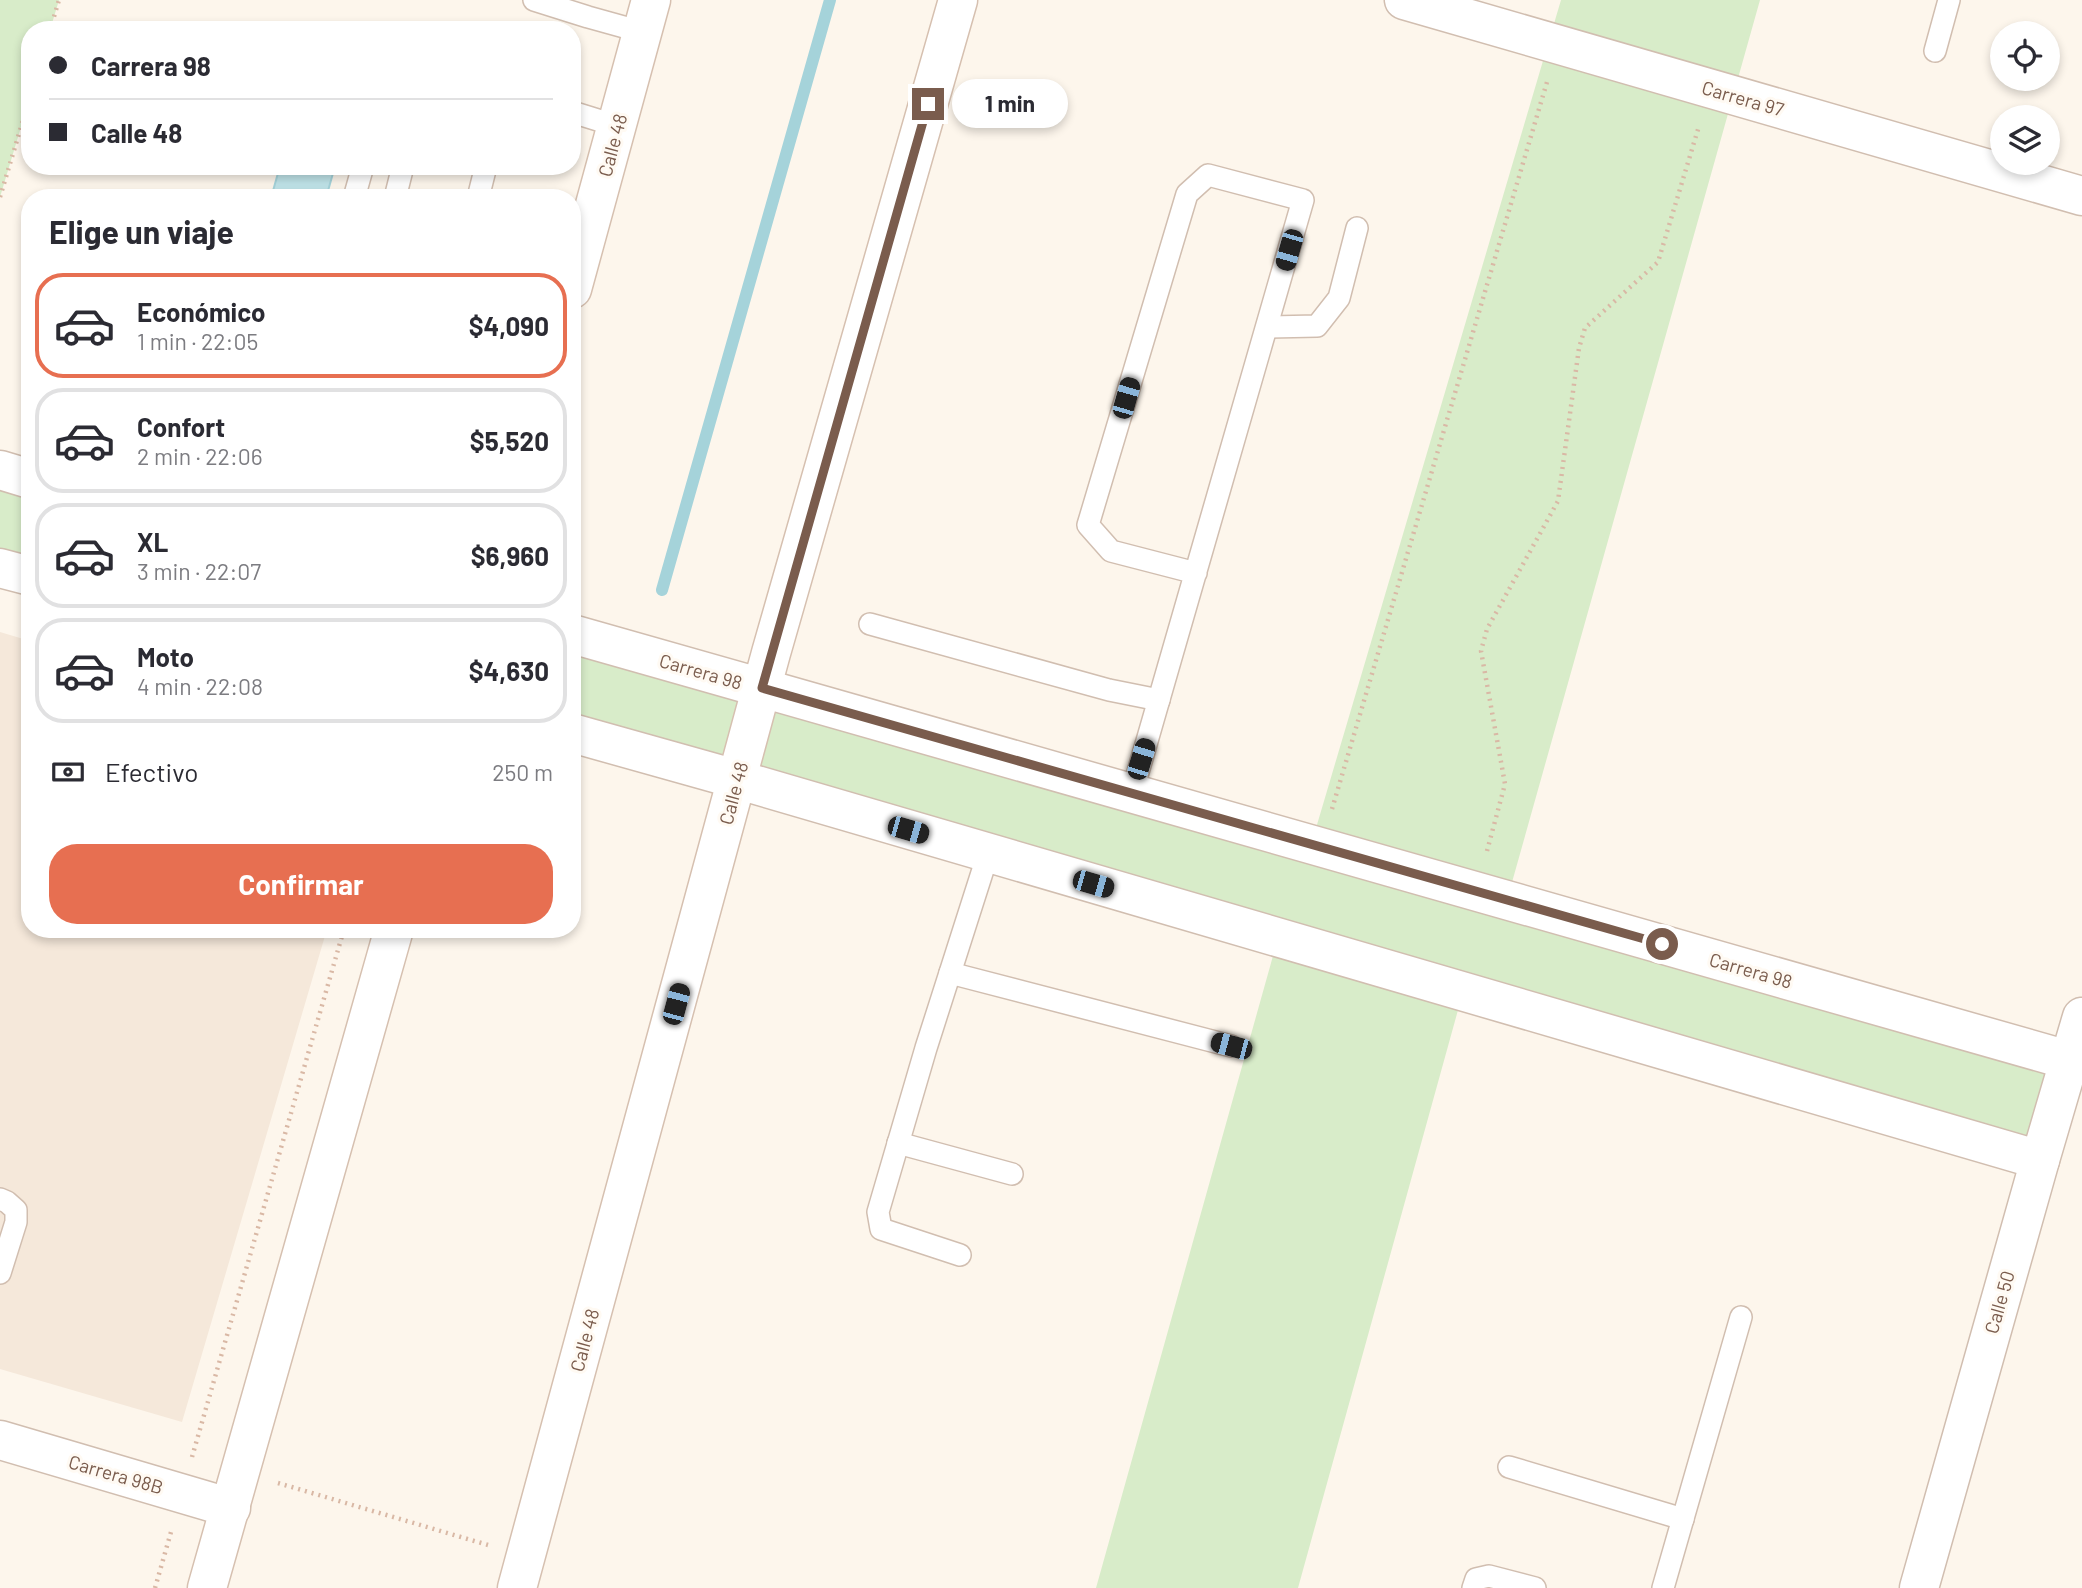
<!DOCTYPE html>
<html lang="es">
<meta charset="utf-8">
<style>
:root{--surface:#fff;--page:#f7f7f7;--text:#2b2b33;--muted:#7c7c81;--line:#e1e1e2;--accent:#e76f51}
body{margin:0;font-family:Barlow,sans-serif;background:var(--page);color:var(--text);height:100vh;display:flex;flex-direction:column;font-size:26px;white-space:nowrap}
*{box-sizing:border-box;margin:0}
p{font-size:23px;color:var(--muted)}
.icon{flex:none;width:38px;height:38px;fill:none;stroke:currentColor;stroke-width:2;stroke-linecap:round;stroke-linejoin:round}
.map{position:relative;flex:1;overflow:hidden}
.sheet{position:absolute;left:21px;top:189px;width:560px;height:749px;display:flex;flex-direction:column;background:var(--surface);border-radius:28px;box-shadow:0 4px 10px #0003}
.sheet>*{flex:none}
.top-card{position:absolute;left:21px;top:21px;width:560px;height:154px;border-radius:28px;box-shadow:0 4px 10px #0003;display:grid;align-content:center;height:154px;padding:0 28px;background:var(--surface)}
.controls{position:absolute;left:1990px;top:21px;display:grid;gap:14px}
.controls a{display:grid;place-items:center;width:70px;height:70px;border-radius:50%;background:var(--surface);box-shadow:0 4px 10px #0003;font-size:35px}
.end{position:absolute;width:32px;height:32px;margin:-16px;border:9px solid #7a5c4d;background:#fff;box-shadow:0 0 0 4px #fff}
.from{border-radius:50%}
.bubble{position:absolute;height:49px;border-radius:24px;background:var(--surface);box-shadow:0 4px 10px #0003;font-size:23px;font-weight:700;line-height:49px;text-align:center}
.car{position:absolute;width:21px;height:42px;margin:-21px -10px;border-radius:9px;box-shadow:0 0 5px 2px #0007;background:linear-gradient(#222 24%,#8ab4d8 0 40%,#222 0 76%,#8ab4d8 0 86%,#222 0)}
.top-card b{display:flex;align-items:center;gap:24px;height:66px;font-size:26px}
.top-card b+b{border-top:2px solid var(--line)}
.top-card i{width:18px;height:18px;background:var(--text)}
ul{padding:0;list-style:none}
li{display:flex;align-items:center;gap:21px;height:105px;margin:0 14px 10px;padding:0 14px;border:4px solid var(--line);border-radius:28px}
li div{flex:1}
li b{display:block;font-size:26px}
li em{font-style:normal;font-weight:700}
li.active{border-color:var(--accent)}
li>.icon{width:63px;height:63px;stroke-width:1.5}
h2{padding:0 28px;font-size:32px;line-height:84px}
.pay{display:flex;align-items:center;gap:18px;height:77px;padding:0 28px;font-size:26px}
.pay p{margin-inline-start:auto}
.action{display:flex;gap:14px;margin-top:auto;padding:14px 28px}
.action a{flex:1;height:80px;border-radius:28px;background:var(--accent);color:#fff;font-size:28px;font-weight:700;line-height:80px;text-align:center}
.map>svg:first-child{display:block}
.residential{fill:#f5e8da}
.green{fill:#d8ecc9}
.water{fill:#bfe3e8;stroke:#a5d3da;stroke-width:2}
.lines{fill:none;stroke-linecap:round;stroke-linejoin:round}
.stream{stroke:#a5d3da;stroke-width:12}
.service-casing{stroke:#d1beb0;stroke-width:24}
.minor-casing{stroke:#d1beb0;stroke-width:41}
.tertiary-casing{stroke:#d1beb0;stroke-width:41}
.secondary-casing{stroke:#d6c0b0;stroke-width:41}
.path{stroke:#d9b8a5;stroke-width:4.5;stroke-dasharray:2 5;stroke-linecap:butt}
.service{stroke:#fff;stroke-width:21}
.minor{stroke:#fff;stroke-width:38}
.tertiary{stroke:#fff;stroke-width:38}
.secondary{stroke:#fff;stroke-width:38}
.route{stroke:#7a5c4d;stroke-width:9}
.labels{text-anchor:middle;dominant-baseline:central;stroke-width:6;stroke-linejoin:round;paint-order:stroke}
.street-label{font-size:19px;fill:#7a5c4d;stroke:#fffaf3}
</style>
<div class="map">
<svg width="2082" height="1588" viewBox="0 0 2082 1588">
<rect width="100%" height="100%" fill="#fdf6ec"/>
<polygon class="residential" points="0,632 30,641 30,929 327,929 182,1422 0,1369"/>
<g class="green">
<polygon points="0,0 59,0 50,30 30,30 30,97 0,197"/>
<polygon points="1561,0 1760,0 1507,900 2069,1060 2040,1160 1463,992 1298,1588 1096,1588 1278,938 572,733 572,634 1311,845"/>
<polygon points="0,470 30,479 30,576 0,568"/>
</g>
<polygon class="water" points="280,166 335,166 326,198 271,198"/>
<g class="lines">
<polyline class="stream" points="662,590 830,0"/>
<g class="service-casing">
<g id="service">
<polyline points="534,0 588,17 642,32"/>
<polyline points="1935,51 1949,0"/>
<polyline points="572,112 617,126"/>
<polyline points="354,198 363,166"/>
<polyline points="395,198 403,166"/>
<polyline points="478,198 486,166"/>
<polyline points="1267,327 1317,326 1339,298 1357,228"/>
<polyline points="870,624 1109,690 1159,700"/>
<polyline points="1132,793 1303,200 1208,175 1187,194 1088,525 1111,551 1196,573"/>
<polyline points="950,973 1231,1046"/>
<polyline points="898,1143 1012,1174"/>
<polyline points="0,1199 7,1202 16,1210 16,1222 0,1273"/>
<polyline points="960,1255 881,1229 878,1212 926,1048 988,854"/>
<polyline points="1509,1467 1683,1519"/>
<polyline points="1473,1588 1476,1579 1489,1576 1535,1588"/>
<polyline points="1663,1588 1741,1317"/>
</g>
</g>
<g class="minor-casing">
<g id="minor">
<polyline points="1404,0 2082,196"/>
<polyline points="762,688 2082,1064"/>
<polyline points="736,779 2040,1160"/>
<polyline points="0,1440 231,1508"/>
<polyline points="1919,1588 2040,1160 2082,1017"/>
</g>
</g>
<g class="tertiary-casing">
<g id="tertiary">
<polyline points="0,470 30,479"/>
<polyline points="0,568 30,576"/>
<polyline points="572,634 762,688"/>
<polyline points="572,733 736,779"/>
</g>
</g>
<g class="secondary-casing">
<g id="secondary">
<polyline points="572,289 651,0"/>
<polyline points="207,1588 394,929"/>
<polyline points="517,1588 771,653 958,0"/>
</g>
</g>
<g class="path">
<polyline points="50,30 59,0"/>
<polyline points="0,197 30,97"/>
<polyline points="1332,809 1547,82"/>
<polyline points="1487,851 1505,784 1481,651 1487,629 1558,501 1579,348 1585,328 1658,262 1699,126"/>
<polyline points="192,1457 344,929"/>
<polyline points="278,1483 488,1545"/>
<polyline points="155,1588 171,1532"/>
</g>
<use href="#service" class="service"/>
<use href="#minor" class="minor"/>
<use href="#tertiary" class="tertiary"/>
<use href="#secondary" class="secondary"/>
</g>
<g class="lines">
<polyline class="route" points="928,104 762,688 1662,944"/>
</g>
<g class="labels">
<g class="street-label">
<text transform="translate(1743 98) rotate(16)">Carrera 97</text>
<text transform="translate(612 145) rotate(-75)">Calle 48</text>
<text transform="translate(701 671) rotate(16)">Carrera 98</text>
<text transform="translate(733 793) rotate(-75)">Calle 48</text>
<text transform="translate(1751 970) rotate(16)">Carrera 98</text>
<text transform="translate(1999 1302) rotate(-74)">Calle 50</text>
<text transform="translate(584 1340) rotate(-75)">Calle 48</text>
<text transform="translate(116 1474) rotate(16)">Carrera 98B</text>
</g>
</g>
</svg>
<div class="controls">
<a><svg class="icon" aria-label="locate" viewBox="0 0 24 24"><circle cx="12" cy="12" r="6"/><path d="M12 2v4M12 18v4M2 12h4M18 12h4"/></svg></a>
<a><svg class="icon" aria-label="layers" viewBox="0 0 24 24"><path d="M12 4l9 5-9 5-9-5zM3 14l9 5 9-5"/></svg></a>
</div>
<i class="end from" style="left:1662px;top:944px"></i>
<i class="end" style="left:928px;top:104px"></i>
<div class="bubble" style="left:952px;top:79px;width:116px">1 min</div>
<i class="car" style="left:1289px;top:250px;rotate:196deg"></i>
<i class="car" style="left:1126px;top:398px;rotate:16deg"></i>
<i class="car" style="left:1141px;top:759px;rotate:17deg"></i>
<i class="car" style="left:908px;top:830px;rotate:106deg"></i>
<i class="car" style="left:1093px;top:884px;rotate:106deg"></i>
<i class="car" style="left:676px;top:1004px;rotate:15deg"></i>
<i class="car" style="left:1231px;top:1046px;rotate:285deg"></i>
<div class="top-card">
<b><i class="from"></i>Carrera 98</b>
<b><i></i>Calle 48</b>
</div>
<section class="sheet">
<h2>Elige un viaje</h2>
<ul>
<li class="active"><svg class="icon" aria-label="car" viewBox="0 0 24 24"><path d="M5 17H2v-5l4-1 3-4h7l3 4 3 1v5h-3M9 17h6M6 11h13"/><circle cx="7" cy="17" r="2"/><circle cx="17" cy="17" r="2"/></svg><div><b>Económico</b><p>1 min · 22:05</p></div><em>$4,090</em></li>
<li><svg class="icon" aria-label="car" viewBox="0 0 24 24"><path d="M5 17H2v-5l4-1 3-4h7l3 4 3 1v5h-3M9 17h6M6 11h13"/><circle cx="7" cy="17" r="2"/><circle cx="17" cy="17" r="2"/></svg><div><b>Confort</b><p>2 min · 22:06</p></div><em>$5,520</em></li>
<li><svg class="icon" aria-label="car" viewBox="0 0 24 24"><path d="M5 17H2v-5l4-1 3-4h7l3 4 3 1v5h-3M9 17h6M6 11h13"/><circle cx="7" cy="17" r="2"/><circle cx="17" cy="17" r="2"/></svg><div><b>XL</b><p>3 min · 22:07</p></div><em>$6,960</em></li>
<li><svg class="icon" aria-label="car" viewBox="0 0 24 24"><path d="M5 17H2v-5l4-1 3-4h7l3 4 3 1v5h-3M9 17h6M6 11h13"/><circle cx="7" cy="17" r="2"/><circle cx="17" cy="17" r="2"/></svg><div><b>Moto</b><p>4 min · 22:08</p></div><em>$4,630</em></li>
</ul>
<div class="pay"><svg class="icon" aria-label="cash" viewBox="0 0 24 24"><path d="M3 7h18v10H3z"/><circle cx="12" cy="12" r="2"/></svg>Efectivo<p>250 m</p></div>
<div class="action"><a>Confirmar</a></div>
</section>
</div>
